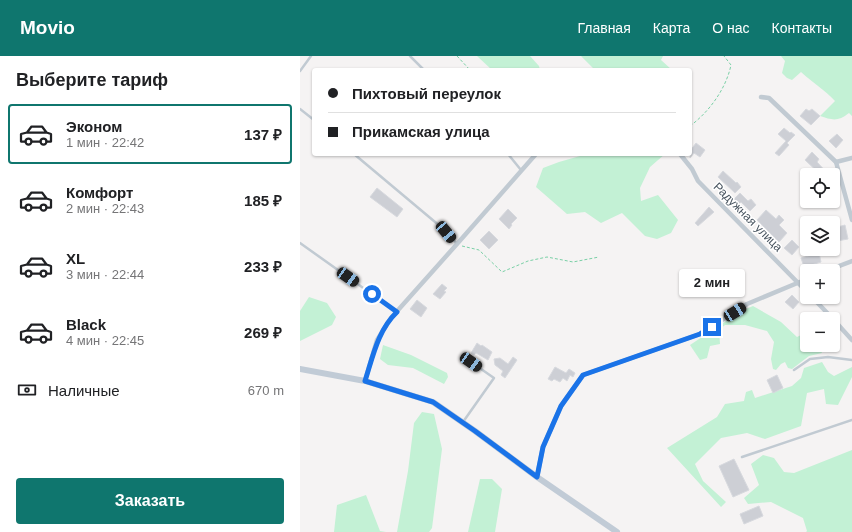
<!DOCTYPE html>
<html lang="ru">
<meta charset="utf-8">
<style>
:root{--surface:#fff;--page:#f2f2f2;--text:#202124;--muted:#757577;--line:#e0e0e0;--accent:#0f766e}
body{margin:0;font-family:Arial,sans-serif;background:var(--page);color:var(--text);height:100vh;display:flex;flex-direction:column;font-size:15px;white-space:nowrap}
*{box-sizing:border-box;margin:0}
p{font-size:13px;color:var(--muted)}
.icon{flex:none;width:22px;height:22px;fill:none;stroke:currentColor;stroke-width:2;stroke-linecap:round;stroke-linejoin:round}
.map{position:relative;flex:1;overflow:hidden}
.drawer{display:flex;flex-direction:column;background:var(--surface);width:300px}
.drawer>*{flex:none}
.banner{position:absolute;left:12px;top:12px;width:380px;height:88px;border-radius:4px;box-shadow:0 1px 3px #0004;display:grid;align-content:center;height:88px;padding:0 16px;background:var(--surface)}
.buttons{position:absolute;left:500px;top:112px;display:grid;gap:8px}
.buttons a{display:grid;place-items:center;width:40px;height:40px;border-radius:4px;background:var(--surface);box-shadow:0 1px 3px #0004;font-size:20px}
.end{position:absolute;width:18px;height:18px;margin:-9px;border:5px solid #1a73e8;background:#fff;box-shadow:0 0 0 2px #fff}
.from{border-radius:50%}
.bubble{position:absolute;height:28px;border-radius:4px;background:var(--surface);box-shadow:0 1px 3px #0004;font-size:13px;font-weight:700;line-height:28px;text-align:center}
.car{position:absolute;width:12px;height:24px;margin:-12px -6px;border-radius:5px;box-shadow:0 0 3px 1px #0007;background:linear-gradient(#222 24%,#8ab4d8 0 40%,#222 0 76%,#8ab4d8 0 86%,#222 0)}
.banner b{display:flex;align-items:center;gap:14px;height:38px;font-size:15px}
.banner b+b{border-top:1px solid var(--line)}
.banner i{width:10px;height:10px;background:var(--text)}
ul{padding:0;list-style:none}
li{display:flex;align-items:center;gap:12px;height:60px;margin:0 8px 6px;padding:0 8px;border:2px solid transparent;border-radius:4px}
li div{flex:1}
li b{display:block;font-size:15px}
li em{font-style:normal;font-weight:700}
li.selected{border-color:var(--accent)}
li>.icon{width:36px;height:36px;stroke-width:1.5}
h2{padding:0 16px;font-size:18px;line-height:48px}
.pay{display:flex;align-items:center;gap:10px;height:44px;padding:0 16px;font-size:15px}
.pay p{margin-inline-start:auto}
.action{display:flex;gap:8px;margin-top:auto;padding:8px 16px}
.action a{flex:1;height:46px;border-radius:4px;background:var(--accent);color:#fff;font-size:16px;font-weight:700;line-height:46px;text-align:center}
header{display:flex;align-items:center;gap:24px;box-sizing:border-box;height:56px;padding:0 20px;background:var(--accent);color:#fff}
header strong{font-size:19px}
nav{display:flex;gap:22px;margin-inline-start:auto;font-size:14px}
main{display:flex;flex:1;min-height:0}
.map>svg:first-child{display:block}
.green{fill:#c3f1d5}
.building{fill:#cdcfd5;stroke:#d7d9de}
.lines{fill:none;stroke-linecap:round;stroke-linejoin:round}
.path{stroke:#7ad0a6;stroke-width:1;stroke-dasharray:3 2;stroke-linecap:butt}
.service{stroke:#c1cad2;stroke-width:2.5}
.minor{stroke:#c1cad2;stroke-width:4.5}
.secondary{stroke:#c1cbd6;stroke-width:6}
.route{stroke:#1a73e8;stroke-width:5}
.labels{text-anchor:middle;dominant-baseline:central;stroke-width:3;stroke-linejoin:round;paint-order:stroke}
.street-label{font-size:12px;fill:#4a5661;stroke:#fff}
</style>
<header>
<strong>Movio</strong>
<nav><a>Главная</a><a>Карта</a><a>О нас</a><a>Контакты</a></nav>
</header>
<main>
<section class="drawer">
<h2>Выберите тариф</h2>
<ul>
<li class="selected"><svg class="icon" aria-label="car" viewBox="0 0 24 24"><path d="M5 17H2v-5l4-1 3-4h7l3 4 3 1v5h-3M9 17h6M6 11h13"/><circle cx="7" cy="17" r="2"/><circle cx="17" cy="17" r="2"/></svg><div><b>Эконом</b><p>1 мин · 22:42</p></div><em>137 ₽</em></li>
<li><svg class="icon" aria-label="car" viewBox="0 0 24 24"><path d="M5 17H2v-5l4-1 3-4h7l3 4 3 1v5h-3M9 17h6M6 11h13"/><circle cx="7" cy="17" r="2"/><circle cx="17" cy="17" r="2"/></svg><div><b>Комфорт</b><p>2 мин · 22:43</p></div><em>185 ₽</em></li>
<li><svg class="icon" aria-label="car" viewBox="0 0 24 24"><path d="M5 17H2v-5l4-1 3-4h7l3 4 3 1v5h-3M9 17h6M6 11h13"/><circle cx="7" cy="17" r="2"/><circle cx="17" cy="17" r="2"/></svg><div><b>XL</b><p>3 мин · 22:44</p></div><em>233 ₽</em></li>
<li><svg class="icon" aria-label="car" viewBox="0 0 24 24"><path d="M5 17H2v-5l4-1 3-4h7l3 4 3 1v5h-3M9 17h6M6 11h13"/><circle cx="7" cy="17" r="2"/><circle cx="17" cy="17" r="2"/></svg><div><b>Black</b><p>4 мин · 22:45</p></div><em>269 ₽</em></li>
</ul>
<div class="pay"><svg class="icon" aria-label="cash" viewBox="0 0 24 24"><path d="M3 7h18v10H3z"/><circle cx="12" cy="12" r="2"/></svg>Наличные<p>670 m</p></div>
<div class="action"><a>Заказать</a></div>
</section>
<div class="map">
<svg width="552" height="476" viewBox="0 0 552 476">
<rect width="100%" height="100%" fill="#f5f3f3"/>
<g class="green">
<polygon points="177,0 230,0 239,10 240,14 192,14"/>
<polygon points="281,0 363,0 361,4 372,14 295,14"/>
<path d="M481 0H552V60L549 57C538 66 532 64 520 60L535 45C525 34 512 26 501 16L492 24 487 22 482 17 485 5Z"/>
<polygon points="281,98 365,98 350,111 340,132 341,145 358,139 378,164 371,177 357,183 345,180 322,157 301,167 285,156 267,158 236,131 243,112 259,106 280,100"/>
<polygon points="9,241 27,247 36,261 32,269 0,285 0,255"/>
<polygon points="453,250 481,266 497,281 507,276 507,289 518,289 522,297 509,300 492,313 488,312 485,306 481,308 476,314 473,313 471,303 474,286 467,275 445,269 425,269 419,274 420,288 410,290 407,302 400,304 390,289 441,255"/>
<polygon points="83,289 111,299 147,317 148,321 144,328 113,312 88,309 80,303"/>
<polygon points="522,306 528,316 534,320 552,311 552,321 538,349 526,348 524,333 507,337 501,370 465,383 447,377 421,382 395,408 403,425 426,446 421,451 367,392 417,361 425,348 444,345 446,336 452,334 455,342 492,330 501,322 504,312"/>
<polygon points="122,356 134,358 142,393 132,472 129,476 97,476 108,415 114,367"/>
<polygon points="552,394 552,476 506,476 507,475 503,462 471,446 448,448 444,442 459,429 451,408 463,399 474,402 484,416 494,417"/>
<polygon points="180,423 192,423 202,433 195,476 168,476"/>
<polygon points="66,439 80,475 86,476 34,476 37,449"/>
</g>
<g class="building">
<polygon points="506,53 509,55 512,53 520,60 511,69 500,60"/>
<polygon points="484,72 490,77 491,76 495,79 487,87 489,89 479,100 475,97 486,85 478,78"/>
<polygon points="537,78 543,84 536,92 529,85"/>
<polygon points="396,87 405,94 400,101 394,97 390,102 390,95"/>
<polygon points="512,96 519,103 517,106 529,119 521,119 505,104"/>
<polygon points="423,115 436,127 437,126 441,131 435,137 418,121"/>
<polygon points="77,132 103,153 97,161 70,141"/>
<polygon points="440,137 448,145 451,143 456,149 450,155 441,146 439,148 434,143"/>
<polygon points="409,151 414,156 398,170 395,167"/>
<polygon points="208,153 217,162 211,168 212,169 209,173 199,163"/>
<polygon points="466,154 476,163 479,159 484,164 479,169 487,177 479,186 457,164"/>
<polygon points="545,169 548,183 537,185 534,172"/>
<polygon points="189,175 198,184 189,193 180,184"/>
<polygon points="492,184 499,191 492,199 484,192"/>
<polygon points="519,197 521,206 504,211 501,202"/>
<polygon points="142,228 147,232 144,235 146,236 140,243 133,238"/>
<polygon points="492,239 499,246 493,253 485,246"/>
<polygon points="117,244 127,252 121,261 110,253"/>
<polygon points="177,287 181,290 182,289 192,296 188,304 176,297 174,299 171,297"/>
<polygon points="213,301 217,304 205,322 201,319 203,315 195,309 194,303 200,302 208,308"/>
<polygon points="255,311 266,317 269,313 275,317 273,321 270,319 267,325 263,322 260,326 254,323 252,325 248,323"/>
<polygon points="477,319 483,332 473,337 467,324"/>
<polygon points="434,403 449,434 433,441 419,410"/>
<polygon points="459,450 463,460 444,468 440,458"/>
</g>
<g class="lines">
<g class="path">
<polyline points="157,0 170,14"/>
<path d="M390 70C409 56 426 33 431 9L424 0"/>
<polyline points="162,190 179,194 202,216 228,205 247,201 273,206 299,201"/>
</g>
<g class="service">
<polyline points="110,0 124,14"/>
<polyline points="0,15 11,0"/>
<polyline points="0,53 14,64"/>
<polyline points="54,98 147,176 157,188"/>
<polyline points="208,98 221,114"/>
<polyline points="0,187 97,256"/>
<polyline points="494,314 510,303 528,301 552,304"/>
<polyline points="163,366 194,322 171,306"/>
<polyline points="442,401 552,364"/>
</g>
<g class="minor">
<polyline points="461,41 469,42 536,106 552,164"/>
<polyline points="380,98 392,113 398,125 507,236"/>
<polyline points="536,106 552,102"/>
<polyline points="526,215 552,205"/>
<polyline points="512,241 533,263"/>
<polyline points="533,263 552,284"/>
<polyline points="65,325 77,284 91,262 157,188 236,98"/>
<polyline points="237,421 243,391 261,350 283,319 400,278 447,248 507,223"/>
</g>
<polyline class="secondary" points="0,313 65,325 133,346 175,375 237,421 317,476"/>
</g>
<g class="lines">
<path class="route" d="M72 238 97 256C78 274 73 300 65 325L133 346 175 375 237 421 243 391 261 350 283 319 400 278 412 271"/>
</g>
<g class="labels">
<g class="street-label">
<text transform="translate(448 161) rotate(45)">Радужная улица</text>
</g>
</g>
</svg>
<div class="buttons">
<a><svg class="icon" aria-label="locate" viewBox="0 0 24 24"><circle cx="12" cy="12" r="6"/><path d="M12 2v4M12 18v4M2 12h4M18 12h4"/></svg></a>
<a><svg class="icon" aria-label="layers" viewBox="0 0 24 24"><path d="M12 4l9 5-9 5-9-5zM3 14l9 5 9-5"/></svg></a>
<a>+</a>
<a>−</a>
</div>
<i class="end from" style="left:72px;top:238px"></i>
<i class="end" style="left:412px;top:271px"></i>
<div class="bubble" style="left:379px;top:213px;width:66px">2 мин</div>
<i class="car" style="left:146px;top:176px;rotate:140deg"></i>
<i class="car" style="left:48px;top:221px;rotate:125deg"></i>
<i class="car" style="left:435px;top:256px;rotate:58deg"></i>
<i class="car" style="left:171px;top:306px;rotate:125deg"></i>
<div class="banner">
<b><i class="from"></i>Пихтовый переулок</b>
<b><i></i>Прикамская улица</b>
</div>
</div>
</main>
